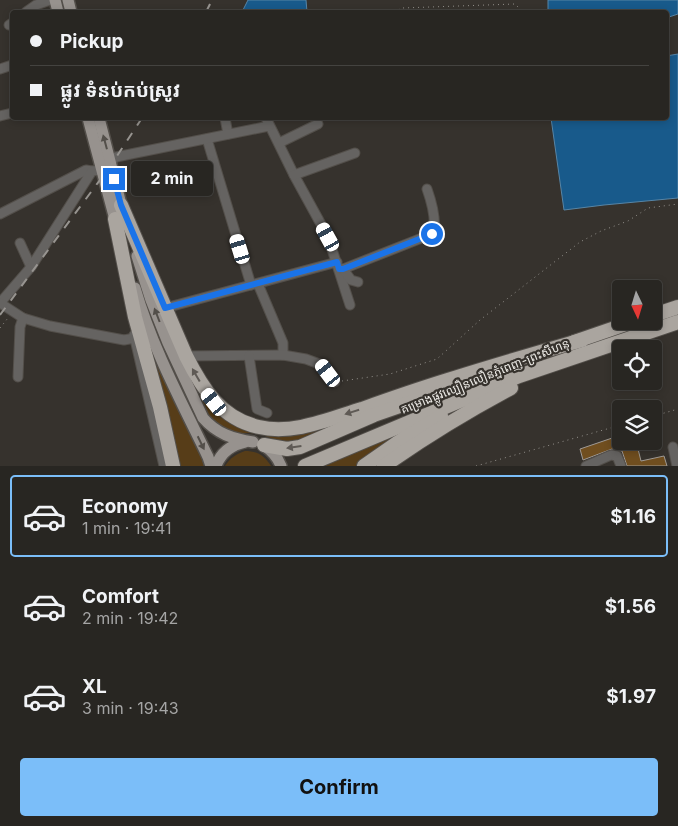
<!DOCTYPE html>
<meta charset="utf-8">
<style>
:root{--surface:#282622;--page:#34322f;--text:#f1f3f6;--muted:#a5a5a5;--line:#444340;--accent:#7bbef9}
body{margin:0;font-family:Inter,"Noto Sans Khmer",sans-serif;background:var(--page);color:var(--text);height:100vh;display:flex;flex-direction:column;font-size:19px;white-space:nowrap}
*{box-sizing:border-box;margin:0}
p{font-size:16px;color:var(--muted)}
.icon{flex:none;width:28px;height:28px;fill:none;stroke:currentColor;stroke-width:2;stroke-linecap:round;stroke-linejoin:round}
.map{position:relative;height:466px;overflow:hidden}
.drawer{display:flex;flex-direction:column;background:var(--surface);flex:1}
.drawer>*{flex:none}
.hud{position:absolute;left:10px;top:10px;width:659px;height:110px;border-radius:5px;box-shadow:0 2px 8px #0003,0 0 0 1px var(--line);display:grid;align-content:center;height:110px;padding:0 20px;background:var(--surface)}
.needle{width:32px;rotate:176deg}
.tools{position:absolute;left:612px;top:280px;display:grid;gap:10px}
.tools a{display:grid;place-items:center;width:50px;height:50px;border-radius:5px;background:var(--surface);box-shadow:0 2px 8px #0003,0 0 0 1px var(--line);font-size:25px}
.end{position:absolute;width:22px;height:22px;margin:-11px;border:6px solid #1a73e8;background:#fff;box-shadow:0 0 0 2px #fff}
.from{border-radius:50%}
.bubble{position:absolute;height:35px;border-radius:5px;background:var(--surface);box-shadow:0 2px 8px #0003,0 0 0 1px var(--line);font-size:16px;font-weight:700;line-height:35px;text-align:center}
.car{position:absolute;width:15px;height:30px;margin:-15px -8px;border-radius:6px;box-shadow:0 0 4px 1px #0007;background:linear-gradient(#fff 24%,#345 0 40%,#fff 0 76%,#345 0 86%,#fff 0)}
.hud b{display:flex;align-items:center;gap:18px;height:48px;font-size:19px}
.hud b+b{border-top:1px solid var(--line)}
.hud i{width:12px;height:12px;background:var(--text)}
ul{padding:9px 0 0;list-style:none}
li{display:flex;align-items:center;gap:15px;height:82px;margin:0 10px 8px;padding:0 10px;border:2px solid transparent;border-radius:5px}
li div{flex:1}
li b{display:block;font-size:19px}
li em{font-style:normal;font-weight:700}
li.selected{border-color:var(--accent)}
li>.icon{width:45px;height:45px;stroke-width:1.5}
.button{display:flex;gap:10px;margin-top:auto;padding:10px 20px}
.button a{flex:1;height:58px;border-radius:5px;background:var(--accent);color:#111;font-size:20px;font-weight:700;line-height:58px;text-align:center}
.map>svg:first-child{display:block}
.green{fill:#573d18}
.water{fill:#185a8b;stroke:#5785a6}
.building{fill:#704e1f;stroke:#9f9a95}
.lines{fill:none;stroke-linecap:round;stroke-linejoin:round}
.minor-casing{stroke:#534f4a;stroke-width:11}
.major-casing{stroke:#534f4a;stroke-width:14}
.highway-casing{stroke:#534f4a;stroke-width:16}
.path{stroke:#94918c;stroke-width:1;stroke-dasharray:1 4;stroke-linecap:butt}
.minor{stroke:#656361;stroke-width:9}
.major{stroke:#97928e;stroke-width:11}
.highway{stroke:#aaa59f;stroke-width:14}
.rail{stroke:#979490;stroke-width:2;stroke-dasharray:9 9;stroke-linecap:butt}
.oneway{fill:#534f4a}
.oneway2{fill:#5f5a55}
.route{stroke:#1a73e8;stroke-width:6}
.labels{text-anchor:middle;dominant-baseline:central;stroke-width:4.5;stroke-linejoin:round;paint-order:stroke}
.street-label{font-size:12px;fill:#eae8e4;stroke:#36322d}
</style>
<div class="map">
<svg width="678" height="466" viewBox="0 0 678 466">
<rect width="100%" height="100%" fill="#36322d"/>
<g class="green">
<polygon points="159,364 200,454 204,466 179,466 155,365"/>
<path d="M199 391 241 428 330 425 331 429C317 434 298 445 283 442 274 440 266 435 257 434 250 432 242 434 234 433 214 428 205 410 196 392Z"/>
<polygon points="388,436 390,441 357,466 316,466"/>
<path d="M245 451C257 451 264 455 271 466H225C230 458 236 454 245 451Z"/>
</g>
<g class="water">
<polygon points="248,0 306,0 307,12 242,12"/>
<polygon points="548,0 678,0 678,14 666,18 666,12 548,12"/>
<polygon points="678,54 678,198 604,205 564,210 551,118 666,118 666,56"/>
</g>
<polygon class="building" points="621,435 621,441 636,441 641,461 664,456 667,466 627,466 622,451 612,449 583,460 580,449"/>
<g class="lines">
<g class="minor-casing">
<g id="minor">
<polyline points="26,12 36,5 50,0"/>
<polyline points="9,25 12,23"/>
<polyline points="0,69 12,65"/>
<polyline points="0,116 12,113"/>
<polyline points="225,118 228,134"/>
<polyline points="266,118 294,175 328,237 350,305"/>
<polyline points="207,139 251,285"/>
<polyline points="279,143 318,124"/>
<polyline points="294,175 355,153"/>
<polyline points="0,214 86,170 92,171"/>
<polyline points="20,243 31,267"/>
<path d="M339 269H343L432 234 434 232C436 217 432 203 427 189"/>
<polyline points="343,269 351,280 358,282"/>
<polyline points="258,284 283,343 283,355"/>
<polyline points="0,303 31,267 92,171 102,170 116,157 269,126"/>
<polyline points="0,303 23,318 50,326 124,340 140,337"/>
<polyline points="165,308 337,262"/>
<polyline points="134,335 164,466"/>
<polyline points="186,356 283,355 306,359 322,365 335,382"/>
<polyline points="249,356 257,409 267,413"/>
<polyline points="18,377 20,327 23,318"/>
<polyline points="673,447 677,466"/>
<polyline points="586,466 611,455 617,456 621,466"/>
</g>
</g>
<g class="major-casing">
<g id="major">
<polyline points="55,0 58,12"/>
<polyline points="68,0 71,12"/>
<polyline points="88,118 117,227"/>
<polyline points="99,118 123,212"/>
<path d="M137 256 151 300 168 343 203 418C217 434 233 439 253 442"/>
<path d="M135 288C152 347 181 401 208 457L211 466"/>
<path d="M263 445C272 451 277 456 281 466"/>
<path d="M216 466C221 452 231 445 245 442"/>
</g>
</g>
<g class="highway-casing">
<g id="highway">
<path d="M121 205 186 356C202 388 221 419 259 427 293 435 329 419 362 409 390 399 419 389 448 380 492 366 537 353 582 340"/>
<polyline points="115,219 135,317 160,407 173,466"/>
<polyline points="654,315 678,307"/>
<polyline points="574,342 635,321"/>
<polyline points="264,445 287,449 300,447 374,415 423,398"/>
<polyline points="305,466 519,376 678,322"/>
<polyline points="364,466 397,443 441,416"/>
<path d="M384 466C425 437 466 412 511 388"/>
</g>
</g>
<g class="path">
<polyline points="394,12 402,8 515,4 519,8 519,12"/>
<polyline points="0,328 8,318"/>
<polyline points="342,381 390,374 437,359 480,320 580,242 601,231 628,221 648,208 678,204"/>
<polyline points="654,416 678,409"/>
<polyline points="476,466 621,425"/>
</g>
<use href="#minor" class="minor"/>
<use href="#major" class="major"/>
<use href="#highway" class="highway"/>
<g class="rail">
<polyline points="206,12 212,0"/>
<polyline points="0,315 111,165 142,118"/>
</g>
</g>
<defs><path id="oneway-solid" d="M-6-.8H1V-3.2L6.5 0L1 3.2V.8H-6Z" transform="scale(1.25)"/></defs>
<g class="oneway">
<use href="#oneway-solid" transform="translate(105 142) rotate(-105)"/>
<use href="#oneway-solid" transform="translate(157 315) rotate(-111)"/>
<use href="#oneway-solid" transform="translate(201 443) rotate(64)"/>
</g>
<g class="oneway2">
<use href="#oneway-solid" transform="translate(196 375) rotate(-120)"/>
<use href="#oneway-solid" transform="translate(352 412) rotate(162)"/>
<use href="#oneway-solid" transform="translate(294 447) rotate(172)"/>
</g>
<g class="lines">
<polyline class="route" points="114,179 121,205 165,308 337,262 339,269 343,269 432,234"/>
</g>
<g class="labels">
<g class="street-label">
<text transform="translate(485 376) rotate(-22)">គម្រោងផ្លូវល្បឿនលឿនភ្នំពេញ-ព្រះសីហនុ</text>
</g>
</g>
</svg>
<div class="tools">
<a><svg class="needle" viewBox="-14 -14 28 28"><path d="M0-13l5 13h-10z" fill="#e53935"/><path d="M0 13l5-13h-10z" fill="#a5a5a5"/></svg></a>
<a><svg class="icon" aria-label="locate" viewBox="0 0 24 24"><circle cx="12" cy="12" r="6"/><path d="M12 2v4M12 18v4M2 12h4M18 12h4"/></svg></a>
<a><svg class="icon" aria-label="layers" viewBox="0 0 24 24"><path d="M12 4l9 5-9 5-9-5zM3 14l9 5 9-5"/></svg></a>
</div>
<i class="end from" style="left:432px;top:234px"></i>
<i class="end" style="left:114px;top:179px"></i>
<div class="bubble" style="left:131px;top:161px;width:82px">2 min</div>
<i class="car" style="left:328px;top:237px;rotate:331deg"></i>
<i class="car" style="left:240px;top:249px;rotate:343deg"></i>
<i class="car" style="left:328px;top:373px;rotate:323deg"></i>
<i class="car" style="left:214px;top:402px;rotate:321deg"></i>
<div class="hud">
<b><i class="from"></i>Pickup</b>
<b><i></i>ផ្លូវ ទំនប់កប់ស្រូវ</b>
</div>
</div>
<section class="drawer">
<ul>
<li class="selected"><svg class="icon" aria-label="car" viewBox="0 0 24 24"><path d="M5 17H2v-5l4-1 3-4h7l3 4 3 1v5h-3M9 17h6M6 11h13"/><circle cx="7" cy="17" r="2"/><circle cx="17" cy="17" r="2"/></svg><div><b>Economy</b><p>1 min · 19:41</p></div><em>$1.16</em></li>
<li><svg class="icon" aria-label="car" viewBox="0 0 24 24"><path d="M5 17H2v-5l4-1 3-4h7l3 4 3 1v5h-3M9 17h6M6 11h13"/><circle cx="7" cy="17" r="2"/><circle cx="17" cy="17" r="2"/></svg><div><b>Comfort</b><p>2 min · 19:42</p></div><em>$1.56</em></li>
<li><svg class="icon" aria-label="car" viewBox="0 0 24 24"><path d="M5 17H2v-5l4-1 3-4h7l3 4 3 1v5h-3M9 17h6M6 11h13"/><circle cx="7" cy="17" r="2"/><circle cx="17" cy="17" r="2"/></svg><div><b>XL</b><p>3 min · 19:43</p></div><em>$1.97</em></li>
</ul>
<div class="button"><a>Confirm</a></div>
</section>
